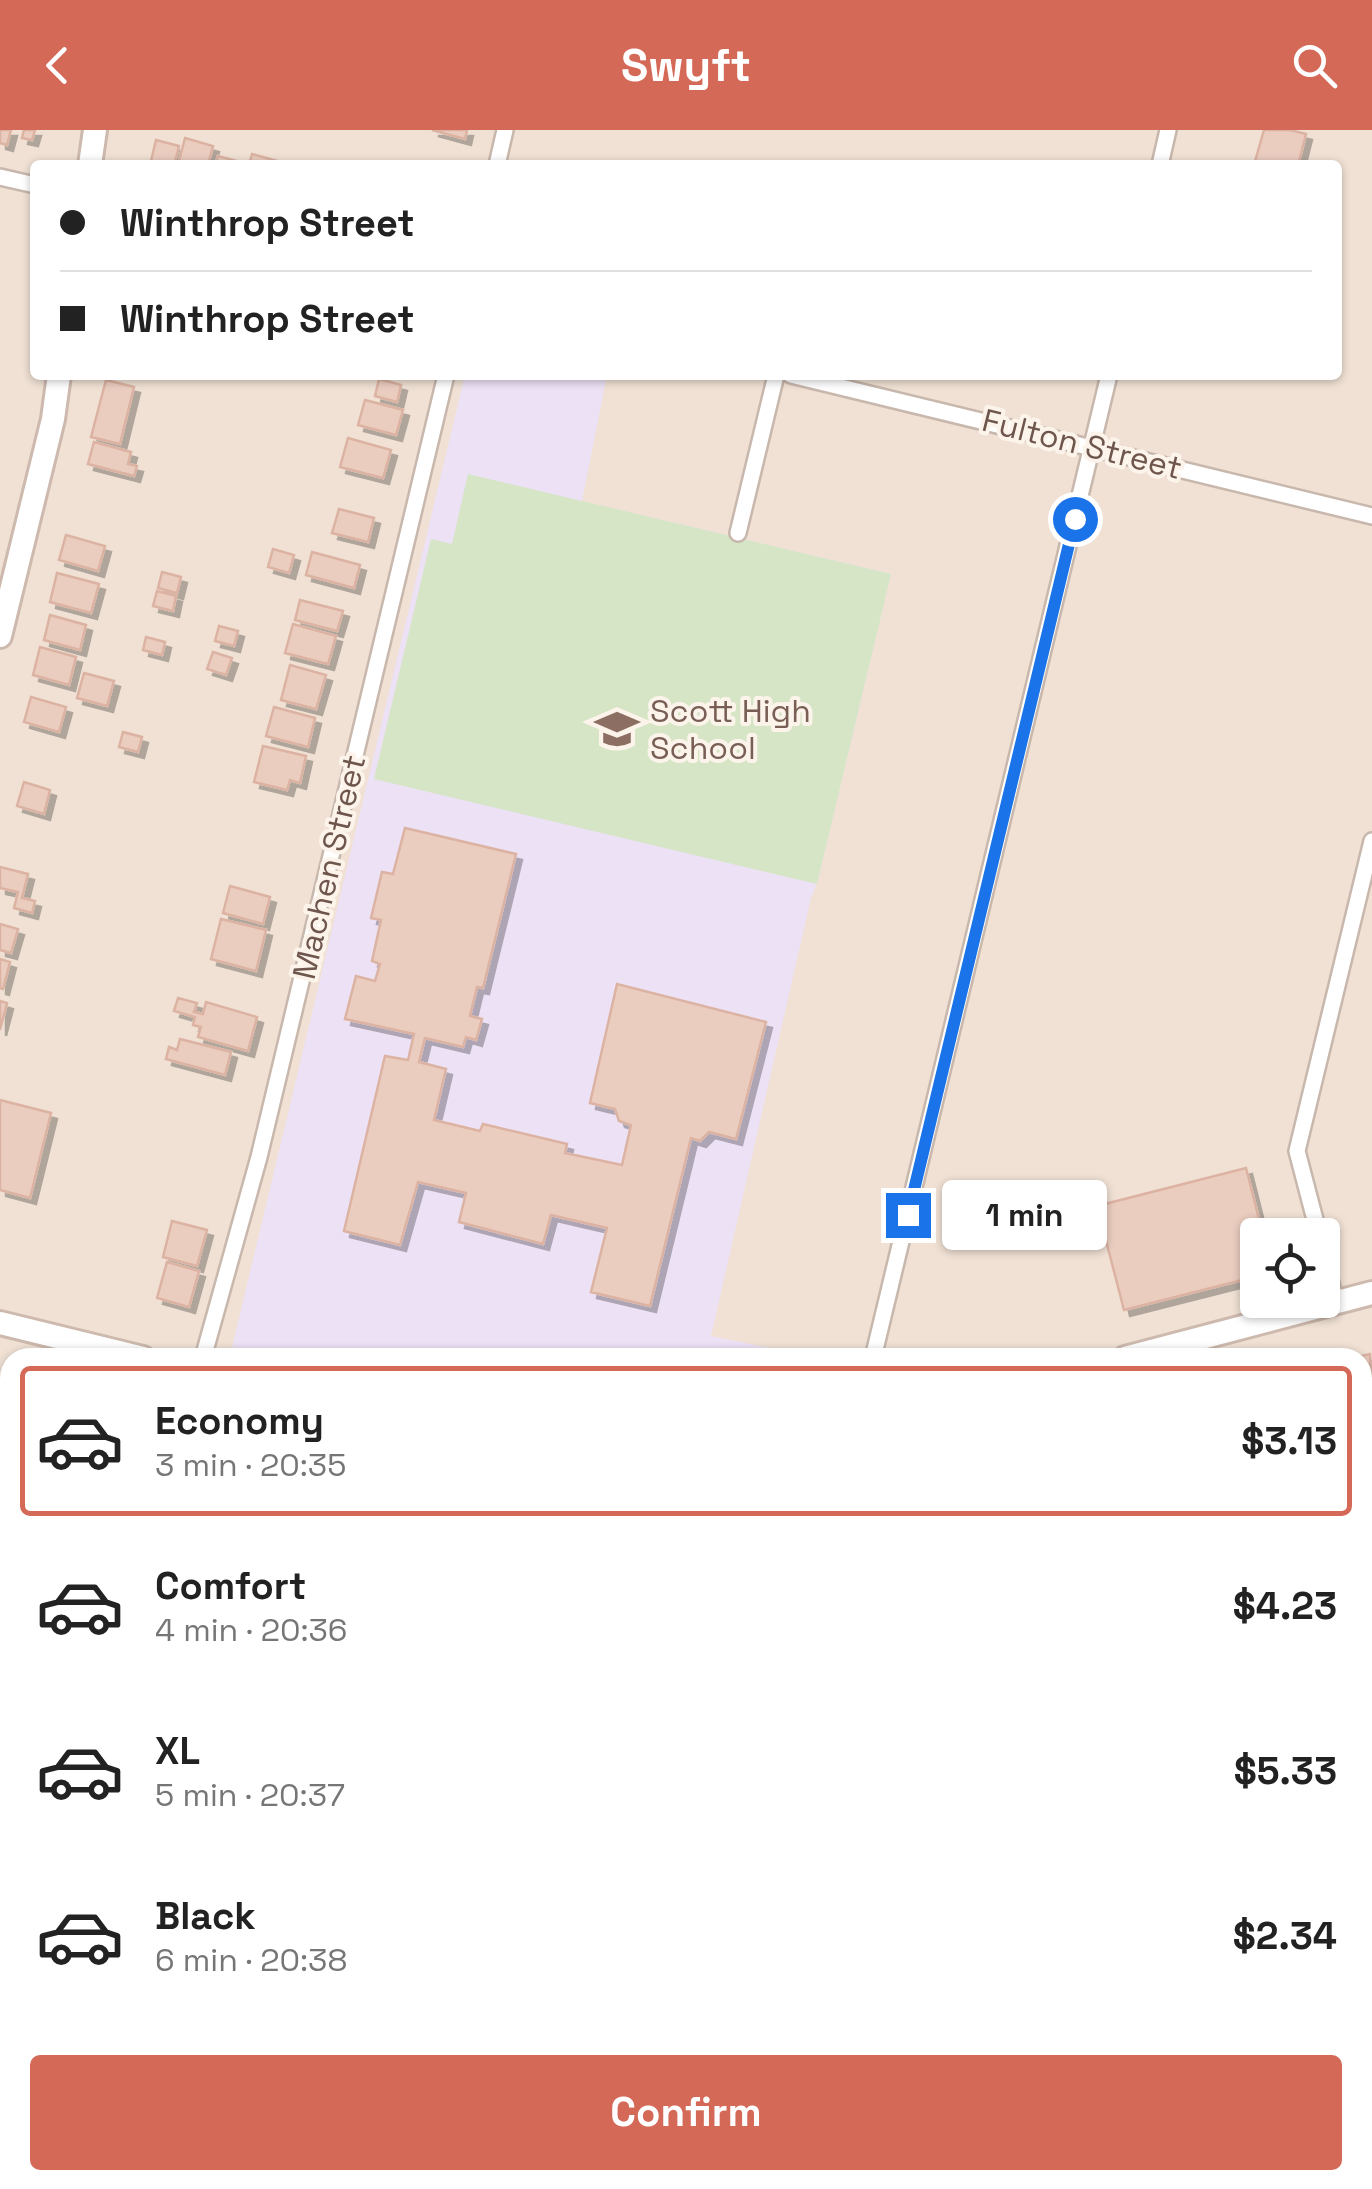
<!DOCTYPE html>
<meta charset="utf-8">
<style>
:root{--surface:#fff;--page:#f2f2f2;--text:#222;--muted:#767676;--line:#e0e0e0;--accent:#d46958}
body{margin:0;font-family:"Space Grotesk",sans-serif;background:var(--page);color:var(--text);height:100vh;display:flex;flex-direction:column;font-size:38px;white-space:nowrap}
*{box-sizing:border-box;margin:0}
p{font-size:32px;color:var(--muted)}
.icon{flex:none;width:55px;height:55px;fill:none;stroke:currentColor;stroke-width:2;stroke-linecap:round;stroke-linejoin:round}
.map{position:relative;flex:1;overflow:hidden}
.details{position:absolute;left:0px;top:1218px;width:1372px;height:842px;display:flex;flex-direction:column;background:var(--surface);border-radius:30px 30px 0 0;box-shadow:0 2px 8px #0004}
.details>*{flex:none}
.guide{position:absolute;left:30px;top:30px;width:1312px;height:220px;border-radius:10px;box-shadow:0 2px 8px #0004;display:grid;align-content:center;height:220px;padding:0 30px;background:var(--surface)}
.controls{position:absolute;left:1240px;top:1088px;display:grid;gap:20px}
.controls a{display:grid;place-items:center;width:100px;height:100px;border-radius:10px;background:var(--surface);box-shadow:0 2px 8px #0004;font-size:50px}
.end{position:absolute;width:45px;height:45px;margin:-22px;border:12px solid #1a73e8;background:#fff;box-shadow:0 0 0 5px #fff}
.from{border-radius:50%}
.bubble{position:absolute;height:70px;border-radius:10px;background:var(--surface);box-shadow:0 2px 8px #0004;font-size:32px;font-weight:800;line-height:70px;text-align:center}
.guide b{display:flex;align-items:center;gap:35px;height:95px;font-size:38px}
.guide b+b{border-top:2px solid var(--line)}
.guide i{width:25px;height:25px;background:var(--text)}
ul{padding:18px 0 0;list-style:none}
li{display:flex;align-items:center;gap:30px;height:150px;margin:0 20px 15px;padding:0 10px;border:5px solid transparent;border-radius:10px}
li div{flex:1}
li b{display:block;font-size:38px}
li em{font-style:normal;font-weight:800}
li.active{border-color:var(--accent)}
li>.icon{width:90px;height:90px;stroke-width:1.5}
.primary-button{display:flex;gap:20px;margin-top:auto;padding:20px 30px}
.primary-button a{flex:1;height:115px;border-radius:10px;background:var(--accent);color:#fff;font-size:40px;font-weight:800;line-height:115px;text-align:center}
header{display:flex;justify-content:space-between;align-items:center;height:130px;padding:0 30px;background:var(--accent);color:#fff;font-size:45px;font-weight:800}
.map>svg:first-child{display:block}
.residential{fill:#f0e1d4;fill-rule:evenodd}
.education{fill:#ece1f5}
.green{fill:#d5e5c5}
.building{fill:#ebcdc0;stroke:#dcb3a2;stroke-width:2.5;filter:url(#shadow)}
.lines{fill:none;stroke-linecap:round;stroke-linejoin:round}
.street-casing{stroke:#c8b7ac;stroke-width:20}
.secondary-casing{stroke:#cdb9ad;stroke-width:28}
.street{stroke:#fff;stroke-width:15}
.secondary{stroke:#fff;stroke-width:22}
.route{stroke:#1a73e8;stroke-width:12}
.labels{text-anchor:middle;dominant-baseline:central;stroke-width:8;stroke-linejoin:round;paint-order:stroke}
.street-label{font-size:32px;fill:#6e564d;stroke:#fcf4ea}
.education-label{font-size:32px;fill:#785e54;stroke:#fcf4ea;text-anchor:start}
</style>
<header><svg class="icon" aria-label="back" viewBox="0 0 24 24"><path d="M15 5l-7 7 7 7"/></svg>Swyft<svg class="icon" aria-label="search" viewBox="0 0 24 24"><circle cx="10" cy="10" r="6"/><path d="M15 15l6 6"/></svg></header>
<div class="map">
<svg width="1372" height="2059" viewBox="0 0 1372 2059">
<defs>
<filter id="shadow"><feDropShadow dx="6" dy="6" stdDeviation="0" flood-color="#0004"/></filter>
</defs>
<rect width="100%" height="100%" fill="#f9efe5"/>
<path class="residential" d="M0 0H1372V2059H0ZM35 35H1338V245H35ZM1258 1105H1322V1170H1258ZM10 1228H1362V2050H10Z"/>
<g class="education">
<polygon points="465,245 607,245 582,371 891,444 817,754 811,768 711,1206 815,1227 274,1228 232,1217"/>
<polygon points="1362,1551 1372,1553 1372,1818 1362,1816"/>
</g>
<polygon class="green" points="468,344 891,444 817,754 374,649 431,409 452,414"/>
<g class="building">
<polygon points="0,0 11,0 7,15 0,13"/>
<polygon points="24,0 35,0 32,10 22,8"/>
<polygon points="432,0 467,0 465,9"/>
<polygon points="1264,0 1290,0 1306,4 1298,35 1254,35"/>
<polygon points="185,8 213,16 208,35 178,35"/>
<polygon points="156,10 179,16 174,35 150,35"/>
<polygon points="252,24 277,31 276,35 249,35"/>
<polygon points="218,26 241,32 240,35 215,35"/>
<polygon points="379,249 401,255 397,272 375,266"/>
<polygon points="106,250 134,257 120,314 91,307"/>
<polygon points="365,270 403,280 396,305 358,295"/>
<polygon points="348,308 391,320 383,348 340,337"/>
<polygon points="94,312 131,322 128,334 137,336 134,346 88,334"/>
<polygon points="339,379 374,388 368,412 332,403"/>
<polygon points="66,405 105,416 98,441 59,430"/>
<polygon points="273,419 294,425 289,443 268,437"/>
<polygon points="312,422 360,435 354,458 306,445"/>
<polygon points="162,442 181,447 177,463 158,458"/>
<polygon points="57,443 99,454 91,483 50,472"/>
<polygon points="157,461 176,466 173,481 153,476"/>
<polygon points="300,470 343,481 337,501 295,490"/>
<polygon points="50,485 86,495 80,520 44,510"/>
<polygon points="293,494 336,506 328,534 285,523"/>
<polygon points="219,496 238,501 234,516 215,511"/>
<polygon points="146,507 165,512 162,525 143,520"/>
<polygon points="40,517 76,527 69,555 33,545"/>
<polygon points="213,522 232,528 226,545 207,539"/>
<polygon points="290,535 326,545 316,579 281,570"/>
<polygon points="84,543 114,551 107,576 77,568"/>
<polygon points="31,567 66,577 59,602 24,592"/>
<polygon points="274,577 315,588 308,617 266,606"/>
<polygon points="123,602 142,607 138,622 119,617"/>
<polygon points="263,616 306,626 300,653 290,650 287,660 254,652"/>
<polygon points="24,652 50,660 44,684 17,676"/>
<polygon points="405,698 516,724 483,858 477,857 470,886 482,889 476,910 466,907 463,917 425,908 419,932 446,939 434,990 480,1001 483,994 567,1014 565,1023 622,1035 631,995 619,991 615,979 590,973 617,854 766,892 736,1009 709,1002 700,1011 691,1008 650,1176 591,1162 607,1098 551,1085 543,1114 459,1092 466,1063 418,1052 400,1115 344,1101 385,926 408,930 414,904 345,889 356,846 375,851 380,834 372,831 381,790 371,788 382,742 393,744"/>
<polygon points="0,737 28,744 22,768 35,771 32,783 14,778 18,762 0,758"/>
<polygon points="230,756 270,767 263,794 223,783"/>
<polygon points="221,789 266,800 256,841 211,829"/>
<polygon points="0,794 18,799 11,823 0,820"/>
<polygon points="0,829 10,832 3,859 0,858"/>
<polygon points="178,868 197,873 194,882 203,884 206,872 257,887 248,921 198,907 201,897 193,895 195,887 174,881"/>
<polygon points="0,871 7,873 0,900"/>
<polygon points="180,909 231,922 225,945 166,929 169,917 177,920"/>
<polygon points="0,970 51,983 30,1068 0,1060"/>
<polygon points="1246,1038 1263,1105 1258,1105 1258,1146 1124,1180 1097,1076"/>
<polygon points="172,1091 207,1100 197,1136 163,1127"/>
<polygon points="167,1132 199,1141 189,1177 157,1168"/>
<polygon points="1370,1224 1372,1292 1362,1294 1362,1228 1353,1228"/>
<polygon points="0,1247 10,1249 10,1315 7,1327 1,1325 0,1331"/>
<polygon points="1372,1310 1372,1350 1362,1352 1362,1312"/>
<polygon points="1362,1356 1372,1359 1372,1399 1362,1397"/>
<polygon points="9,1438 10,1438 10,1505 0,1503 0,1447 7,1449"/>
<polygon points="0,1514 10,1517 0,1558"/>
<polygon points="3,1590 10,1591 10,1652 7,1651 8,1646 0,1644"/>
<polygon points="1363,1615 1372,1618 1372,1710 1362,1708"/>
<polygon points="6,1739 10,1740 10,1805 0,1803 0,1750 3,1750"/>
<polygon points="0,1818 9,1820 2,1848 0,1847"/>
<polygon points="1362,1824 1372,1827 1366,1847 1362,1846"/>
<polygon points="1362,1913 1367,1914 1364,1923 1372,1926 1363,1968"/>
<polygon points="8,1966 10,1966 10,1999 1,1997"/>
<polygon points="181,2050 215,2050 212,2059 190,2059 179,2056"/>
<polygon points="346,2050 378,2050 376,2059 343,2059"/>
<polygon points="596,2050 602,2050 634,2059 593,2059"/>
<polygon points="612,2050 641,2050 639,2057"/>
<polygon points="706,2050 735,2050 742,2052 740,2059 704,2059"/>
<polygon points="823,2050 868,2050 865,2059 836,2059 822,2055"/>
<polygon points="959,2050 987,2050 985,2057"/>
<polygon points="553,2051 571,2056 570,2059 551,2059"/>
<polygon points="943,2051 975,2059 941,2059"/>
</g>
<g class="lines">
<g class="street-casing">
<g id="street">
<polyline points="497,35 505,0"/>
<polyline points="1160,35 1168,0"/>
<polyline points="0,47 35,55"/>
<polyline points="791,245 1372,386"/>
<polyline points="738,403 776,245"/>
<polyline points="1319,1105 1297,1021 1372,711"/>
<polyline points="1322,1119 1336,1172"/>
<polyline points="203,1228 259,1027 446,245"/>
<polyline points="873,1228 1109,245"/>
<polyline points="0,1695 10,1698"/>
<polyline points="1362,2027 1372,2029"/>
<polyline points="429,2059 431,2050"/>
<polyline points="669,2059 672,2050"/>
<polyline points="905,2059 907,2050"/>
<polyline points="1158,2059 1161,2050"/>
</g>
</g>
<g class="secondary-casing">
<g id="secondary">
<polyline points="90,35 95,0"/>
<polyline points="0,506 53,289 59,245"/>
<polyline points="0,1193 143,1228"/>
<polyline points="1125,1228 1372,1163"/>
<polyline points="1362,1525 1372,1527"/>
</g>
</g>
<use href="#street" class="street"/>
<use href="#secondary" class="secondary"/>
</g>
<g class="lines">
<polyline class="route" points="908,1085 1075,389"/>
</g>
<defs>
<g id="school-bare" transform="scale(3.45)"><path d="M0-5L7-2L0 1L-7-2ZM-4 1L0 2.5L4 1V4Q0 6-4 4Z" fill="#8d6e63" stroke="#fcf4ea" stroke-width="2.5" paint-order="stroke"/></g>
</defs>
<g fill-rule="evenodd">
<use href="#school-bare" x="617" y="599"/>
</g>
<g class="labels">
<g class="street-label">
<text transform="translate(1082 314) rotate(14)">Fulton Street</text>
<text transform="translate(329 737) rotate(-77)">Machen Street</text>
</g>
<g class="education-label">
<text x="650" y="581">Scott High<tspan x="650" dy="37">School</tspan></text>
</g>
</g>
</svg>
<div class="controls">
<a><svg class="icon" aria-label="locate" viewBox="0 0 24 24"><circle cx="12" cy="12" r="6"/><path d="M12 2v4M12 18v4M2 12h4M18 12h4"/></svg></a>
</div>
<i class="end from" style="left:1075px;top:389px"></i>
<i class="end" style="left:908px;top:1085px"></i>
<div class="bubble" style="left:942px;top:1050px;width:165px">1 min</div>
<div class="guide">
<b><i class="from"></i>Winthrop Street</b>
<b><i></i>Winthrop Street</b>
</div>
<section class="details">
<ul>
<li class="active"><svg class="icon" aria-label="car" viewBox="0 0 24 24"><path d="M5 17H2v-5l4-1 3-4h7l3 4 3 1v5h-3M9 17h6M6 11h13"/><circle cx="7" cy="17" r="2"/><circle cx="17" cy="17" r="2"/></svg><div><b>Economy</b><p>3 min · 20:35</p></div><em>$3.13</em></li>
<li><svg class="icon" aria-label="car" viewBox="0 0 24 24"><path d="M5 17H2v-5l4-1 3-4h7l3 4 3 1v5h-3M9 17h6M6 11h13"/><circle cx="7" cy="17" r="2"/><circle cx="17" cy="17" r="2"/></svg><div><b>Comfort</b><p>4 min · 20:36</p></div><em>$4.23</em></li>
<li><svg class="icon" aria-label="car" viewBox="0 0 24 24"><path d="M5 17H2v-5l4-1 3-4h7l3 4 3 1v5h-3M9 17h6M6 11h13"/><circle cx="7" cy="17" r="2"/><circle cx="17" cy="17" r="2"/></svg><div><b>XL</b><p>5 min · 20:37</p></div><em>$5.33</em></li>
<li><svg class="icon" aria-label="car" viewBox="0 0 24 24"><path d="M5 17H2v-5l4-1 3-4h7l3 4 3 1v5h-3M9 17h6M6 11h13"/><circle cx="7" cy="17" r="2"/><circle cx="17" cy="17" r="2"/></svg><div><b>Black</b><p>6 min · 20:38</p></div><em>$2.34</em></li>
</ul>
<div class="primary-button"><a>Confirm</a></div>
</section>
</div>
